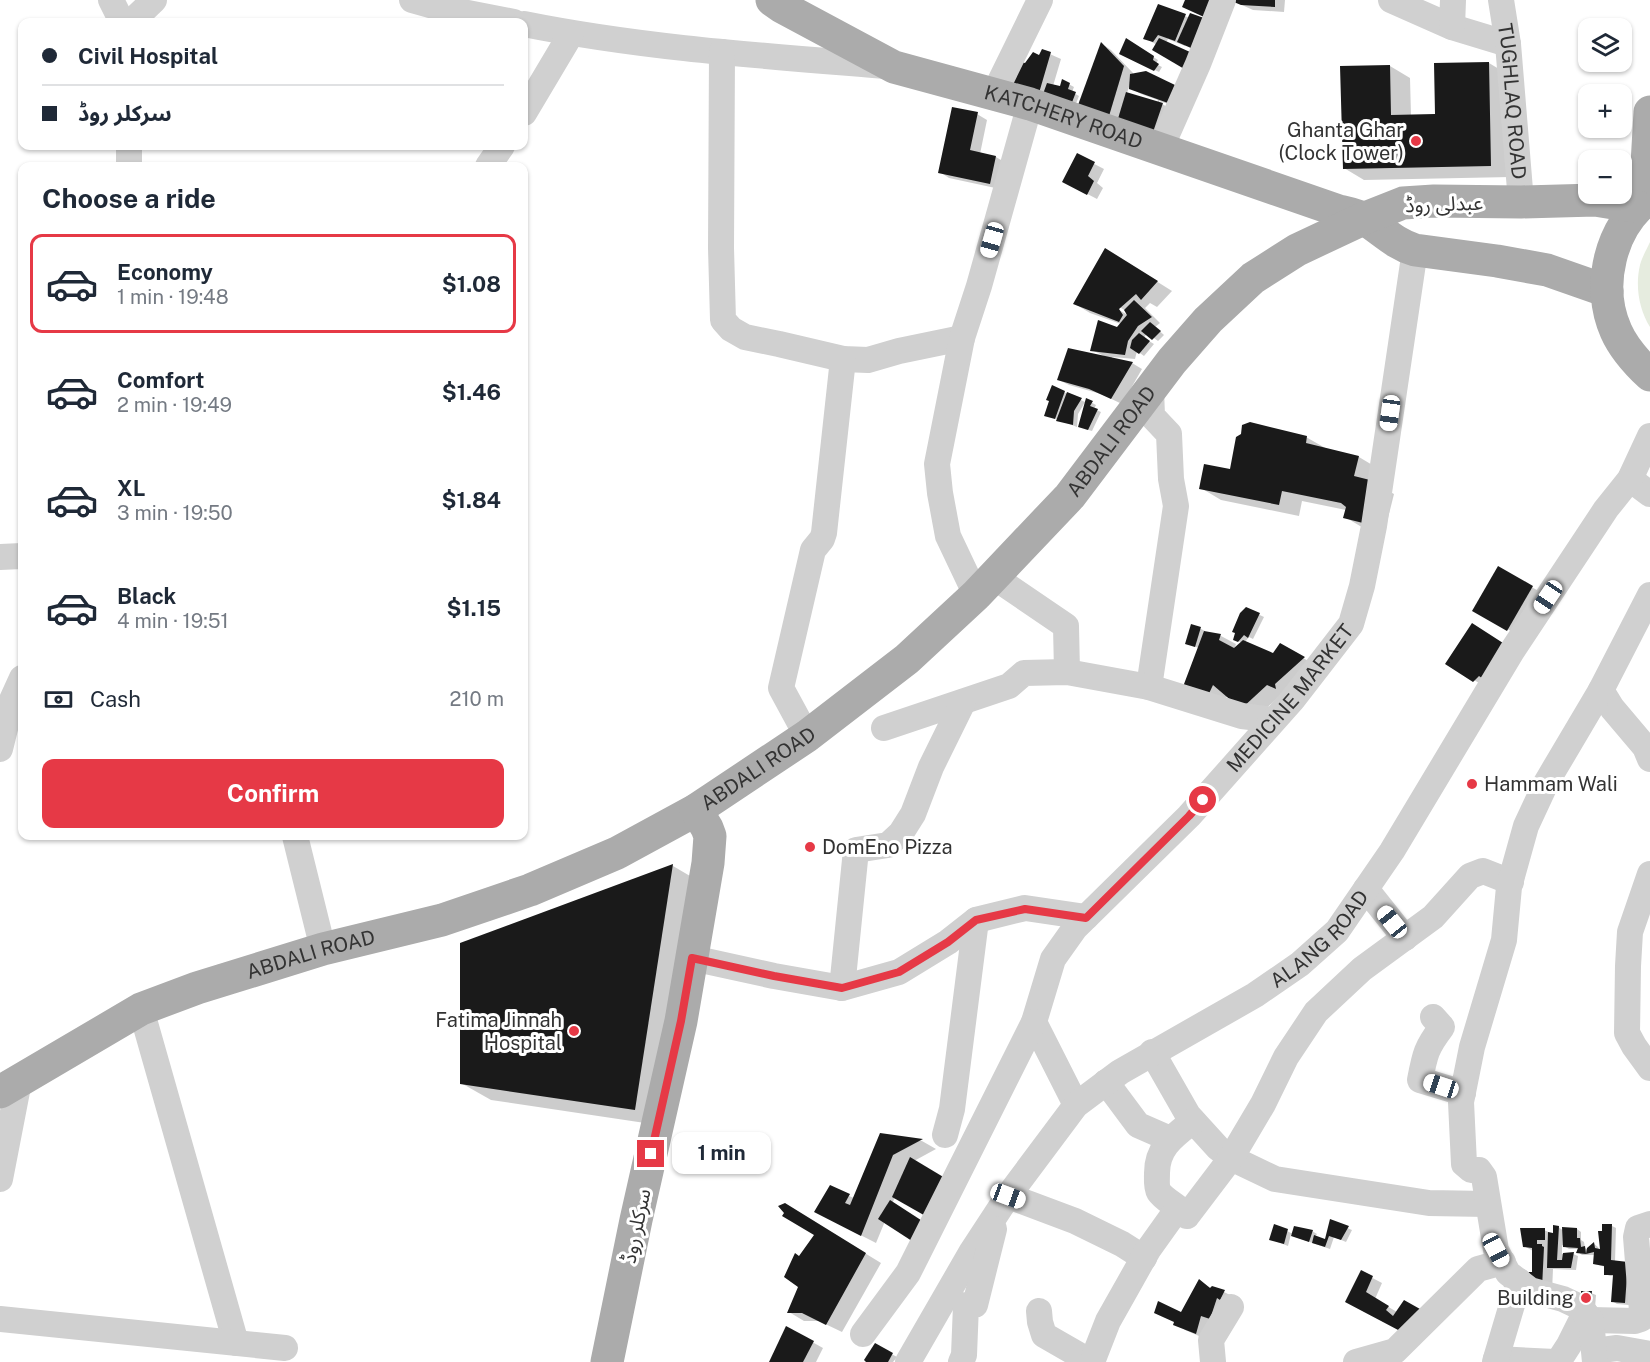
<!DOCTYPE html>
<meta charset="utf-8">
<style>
:root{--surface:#fff;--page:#f2f2f3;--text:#1f2937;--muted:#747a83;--line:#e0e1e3;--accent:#e63946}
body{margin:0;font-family:"Public Sans","Noto Sans Arabic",sans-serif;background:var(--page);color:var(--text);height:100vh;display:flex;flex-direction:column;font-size:22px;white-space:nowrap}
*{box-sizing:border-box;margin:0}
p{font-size:20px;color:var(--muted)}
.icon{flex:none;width:33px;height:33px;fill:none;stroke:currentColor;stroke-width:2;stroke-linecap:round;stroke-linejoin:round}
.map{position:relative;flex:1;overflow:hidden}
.side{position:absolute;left:18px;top:162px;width:510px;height:678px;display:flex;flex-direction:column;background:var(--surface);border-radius:12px;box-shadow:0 2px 4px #0004}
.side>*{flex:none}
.guide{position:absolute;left:18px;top:18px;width:510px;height:132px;border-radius:12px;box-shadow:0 2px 4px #0004;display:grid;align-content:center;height:132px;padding:0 24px;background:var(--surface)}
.fabs{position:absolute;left:1578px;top:18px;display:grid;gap:12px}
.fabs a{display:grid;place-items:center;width:54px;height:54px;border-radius:12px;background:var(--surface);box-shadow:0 2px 4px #0004;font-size:30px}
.end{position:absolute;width:27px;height:27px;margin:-14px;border:8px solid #e63946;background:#fff;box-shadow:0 0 0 3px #fff}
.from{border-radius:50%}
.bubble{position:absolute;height:42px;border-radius:12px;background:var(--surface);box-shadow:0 2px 4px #0004;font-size:20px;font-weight:700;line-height:42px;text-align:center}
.car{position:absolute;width:18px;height:36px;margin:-18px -9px;border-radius:8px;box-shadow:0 0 4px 2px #0007;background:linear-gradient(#fff 24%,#345 0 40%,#fff 0 76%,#345 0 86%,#fff 0)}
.guide b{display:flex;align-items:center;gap:21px;height:57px;font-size:22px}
.guide b+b{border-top:2px solid var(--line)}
.guide i{width:15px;height:15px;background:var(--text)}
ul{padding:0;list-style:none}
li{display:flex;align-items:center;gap:18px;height:99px;margin:0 12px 9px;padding:0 12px;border:3px solid transparent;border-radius:12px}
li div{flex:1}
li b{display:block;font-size:22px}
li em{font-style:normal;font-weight:700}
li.selected{border-color:var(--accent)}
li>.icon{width:54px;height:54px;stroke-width:1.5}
h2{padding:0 24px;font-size:27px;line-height:72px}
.pay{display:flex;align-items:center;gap:15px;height:66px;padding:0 24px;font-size:22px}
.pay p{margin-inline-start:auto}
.cta{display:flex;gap:12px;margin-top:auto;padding:12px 24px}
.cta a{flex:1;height:69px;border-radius:12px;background:var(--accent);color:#fff;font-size:24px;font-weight:700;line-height:69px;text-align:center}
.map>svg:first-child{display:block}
.park{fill:#e6ecdf}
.shadow{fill:#0003;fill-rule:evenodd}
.building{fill:#1a1a1a}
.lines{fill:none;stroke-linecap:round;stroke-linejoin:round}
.minor{stroke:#d0d0d0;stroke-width:26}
.major{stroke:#ababab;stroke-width:33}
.route{stroke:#e63946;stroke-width:8}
.poi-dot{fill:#e63946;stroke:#fff;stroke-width:2}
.labels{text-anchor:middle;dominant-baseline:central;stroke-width:6;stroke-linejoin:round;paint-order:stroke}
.street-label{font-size:20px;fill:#333;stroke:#fff}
.poi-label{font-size:20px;fill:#333;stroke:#fff;text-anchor:end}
</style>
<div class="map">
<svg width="1650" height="1362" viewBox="0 0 1650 1362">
<rect width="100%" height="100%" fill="#fff"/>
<path class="park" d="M1650 242V327C1639 309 1635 286 1640 265 1642 257 1647 249 1650 242Z"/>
<g class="shadow">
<polygon points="1231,0 1285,0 1284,12 1253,10"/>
<polygon points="1159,6 1190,18 1185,46 1168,39 1166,43 1157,45 1145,38"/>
<polygon points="1127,40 1158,60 1156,64 1162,67 1159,72 1120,53"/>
<path d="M1102 44 1111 50 1133 73V75L1178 107 1159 101V102L1172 110 1163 137 1090 110ZM1129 87 1141 94 1158 100 1157 103 1127 93Z"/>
<polygon points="1043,51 1061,59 1053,86 1061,88 1063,81 1074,87 1072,92 1079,96 1075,106 1018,87 1026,65 1040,57"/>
<polygon points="1489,63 1509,75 1511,177 1364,180 1344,168 1390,66 1410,78 1411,116 1436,116"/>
<polygon points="977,114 987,120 980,154 996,157 1006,163 1000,189 949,178 940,172"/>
<polygon points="1077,155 1104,169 1097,183 1103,188 1097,199 1074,187"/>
<path d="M1121 259 1172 291 1157 307 1150 303 1145 308 1160 323 1155 327 1164 335 1158 341 1147 333 1144 338 1154 344 1144 356 1137 351 1135 359 1112 357V359L1132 363 1142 369 1122 404 1101 394 1069 385 1059 380 1104 356 1092 350 1121 324 1090 313 1075 304ZM1113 303 1126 311V314L1112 306Z"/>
<polygon points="1053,387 1085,402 1078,414 1077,427 1051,417"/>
<polygon points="1087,400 1096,405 1094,409 1101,412 1092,431 1085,429"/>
<polygon points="1306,437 1327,449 1359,457 1379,469 1375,484 1394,494 1384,534 1365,529 1345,517 1346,510 1302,501 1299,516 1221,500 1201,488 1231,471"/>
<polygon points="1498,568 1542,593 1518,635 1474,611"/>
<polygon points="1247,609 1264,617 1253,639 1249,637 1245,642 1274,655 1280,645 1319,667 1283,693 1258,716 1227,695 1221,709 1198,700 1199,648 1187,644 1192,626 1201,629 1205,631 1205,633 1221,636 1236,644 1234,650 1242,643 1235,639"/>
<polygon points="1473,625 1484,686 1474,680"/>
<polygon points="673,866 702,883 665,1126 491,1100 461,1083 461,944"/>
<polygon points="881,1135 922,1141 936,1149 914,1161 895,1197 876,1243 831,1220 849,1196 854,1198"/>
<polygon points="801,1214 881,1263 842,1332 819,1321 804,1321 789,1312 800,1287 801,1257 816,1234"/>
<polygon points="1331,1221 1352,1230 1346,1242 1334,1237 1330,1249 1298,1238 1291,1234 1288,1246 1275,1241 1287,1231 1293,1234 1312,1231 1317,1234 1315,1237 1326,1241"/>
<polygon points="1612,1226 1616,1228 1615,1262 1627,1264 1629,1305 1617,1304 1612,1301 1615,1276 1610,1276 1605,1274 1606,1267 1594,1264 1595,1255 1582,1255 1578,1252 1579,1249 1569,1249 1562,1245 1562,1254 1573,1254 1578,1256 1576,1270 1553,1269 1552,1292 1533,1273 1533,1251 1524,1246 1544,1230 1555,1235 1558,1227 1564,1231 1577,1229 1581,1232 1581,1240 1584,1242 1585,1248 1588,1250 1594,1244 1598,1247 1599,1250 1602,1250"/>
<polygon points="1361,1272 1382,1283 1375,1299 1397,1312 1402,1331 1347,1301"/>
<polygon points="1200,1281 1212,1289 1212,1287 1224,1292 1234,1297 1206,1339 1185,1330 1175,1322 1182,1314"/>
<polygon points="1591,1293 1596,1295 1595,1308 1587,1307"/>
<polygon points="787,1328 823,1348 816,1362 771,1362"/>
<polygon points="875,1345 897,1357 893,1362 869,1362"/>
</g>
<g class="building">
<polygon points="1185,0 1211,0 1204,17 1182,7"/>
<polygon points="1229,0 1275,0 1275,7 1241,5"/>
<polygon points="1158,4 1186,14 1175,41 1158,35 1153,42 1143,39"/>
<polygon points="1190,13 1204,18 1191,48 1177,42"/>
<polygon points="1126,38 1154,56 1153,60 1159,64 1154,71 1119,54"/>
<polygon points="1159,38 1190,52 1186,70 1152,50"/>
<polygon points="1101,42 1124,66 1109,116 1078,105"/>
<polygon points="1042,49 1051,52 1039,93 1006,82 1015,60 1025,63 1033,52 1039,55"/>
<polygon points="1489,62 1491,166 1343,169 1340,66 1390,65 1391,115 1435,114 1434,63"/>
<polygon points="1146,71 1175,85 1168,103 1129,89 1130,74"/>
<polygon points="1062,79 1070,83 1068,89 1076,92 1071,105 1043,94 1047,83 1060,86"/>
<polygon points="1126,92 1163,103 1153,132 1117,122"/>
<polygon points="952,107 978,112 970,150 996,156 990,184 938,173"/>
<polygon points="1077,153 1095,162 1088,176 1094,181 1087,195 1062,182"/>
<polygon points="1105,248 1158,281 1141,300 1136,294 1119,309 1123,315 1119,322 1073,304"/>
<polygon points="1134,300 1152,317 1138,326 1128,341 1125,355 1090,351 1098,320 1117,327 1127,315 1124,310"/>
<polygon points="1150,322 1161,331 1152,340 1141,331"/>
<polygon points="1139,333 1150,341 1139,354 1130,348 1132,340"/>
<polygon points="1068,348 1133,362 1111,399 1089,389 1057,380"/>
<polygon points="1052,385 1065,391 1055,419 1044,416 1049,401 1046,400"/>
<polygon points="1067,392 1082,398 1074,411 1073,425 1056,421"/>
<polygon points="1086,398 1093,401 1090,406 1098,409 1088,430 1078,427"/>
<polygon points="1250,422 1307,436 1306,443 1359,456 1354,476 1374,481 1363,523 1343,518 1346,507 1341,503 1282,491 1279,505 1199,489 1204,464 1230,469 1236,437 1241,434 1242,425"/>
<polygon points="1498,566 1533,586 1507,631 1472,611"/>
<polygon points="1246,607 1260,613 1248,638 1244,635 1238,642 1233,640 1235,633 1232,632 1240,613"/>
<polygon points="1472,623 1503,643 1490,684 1479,676 1473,682 1445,664"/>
<polygon points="1191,624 1201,627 1195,647 1185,644"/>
<polygon points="1204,631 1221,634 1219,640 1234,648 1243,640 1273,653 1280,643 1305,657 1275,684 1276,689 1267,685 1241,709 1213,685 1205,702 1181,692"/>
<polygon points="673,864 635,1110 460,1084 460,943"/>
<polygon points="880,1133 923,1139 893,1155 861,1236 814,1212 830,1185 850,1194 845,1203 850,1205"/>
<polygon points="910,1157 950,1181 929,1218 892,1197"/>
<polygon points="890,1200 927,1224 915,1243 878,1219"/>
<polygon points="785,1203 866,1253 826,1325 802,1313 787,1313 798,1287 784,1277 795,1253 799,1256 814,1235 782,1216 784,1213 778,1206"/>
<polygon points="1330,1219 1349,1226 1341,1240 1329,1236 1325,1247 1312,1243 1314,1235 1325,1239"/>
<polygon points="1274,1224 1288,1229 1284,1244 1269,1240"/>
<polygon points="1602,1224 1612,1224 1611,1260 1628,1262 1625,1303 1611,1302 1613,1275 1604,1275 1604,1266 1593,1264 1594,1252 1586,1254 1587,1248 1594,1242 1595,1248 1600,1249 1598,1231 1602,1231"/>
<polygon points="1553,1225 1559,1226 1557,1260 1562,1260 1563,1253 1574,1252 1571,1268 1547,1268 1548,1232 1553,1233"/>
<polygon points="1294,1226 1313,1230 1309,1242 1291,1236"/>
<polygon points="1562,1227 1577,1228 1577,1238 1580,1238 1581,1247 1585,1246 1586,1254 1576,1253 1578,1248 1563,1247"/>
<polygon points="1520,1228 1545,1228 1545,1240 1537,1240 1537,1244 1542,1244 1542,1246 1544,1247 1542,1288 1519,1272 1532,1272 1532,1248 1523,1247"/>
<polygon points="1361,1270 1373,1276 1366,1292 1389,1306 1386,1310 1393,1316 1404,1300 1420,1309 1400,1331 1345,1302"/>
<polygon points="1199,1279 1210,1288 1212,1286 1225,1290 1220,1300 1217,1298 1210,1319 1201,1316 1196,1334 1173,1325 1174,1322 1154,1313 1158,1301 1181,1312"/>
<polygon points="1581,1291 1592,1291 1590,1306 1581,1305"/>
<polygon points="786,1326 814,1341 803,1362 769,1362"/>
<polygon points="875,1343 893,1353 888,1362 866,1362 864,1360"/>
</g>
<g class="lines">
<g class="minor">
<polyline points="111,0 122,22"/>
<polyline points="412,0 437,7 514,22"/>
<polyline points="1391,0 1452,27 1508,44"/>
<path id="s1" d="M1501 0 1508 44 1521 202"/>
<polyline points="131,22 154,0"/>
<path d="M524 24C643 48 765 56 887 66"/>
<polyline points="1452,27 1453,0"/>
<polyline points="722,52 721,248 723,320 731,329 745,337 779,344 843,359 868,360 899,351 962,338"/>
<polyline points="994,94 1040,0"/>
<polyline points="524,113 571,34"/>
<polyline points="129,146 129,166"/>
<polyline points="1160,150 1198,64 1223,0"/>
<polyline points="488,166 502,146"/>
<polyline points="1630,479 1650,494"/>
<polyline points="0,557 22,556"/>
<polyline points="994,577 1066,626 1067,672"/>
<polyline points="976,595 948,536 940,493 937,464 962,338 979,286 1030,104"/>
<polyline points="1149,687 1176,506 1171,479 1169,434 1152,416 1151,389"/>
<polyline points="1601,690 1612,708 1645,747 1650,759"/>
<polyline points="884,728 1009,686 1024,673 1067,672 1149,687 1242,716 1274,720"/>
<polyline points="807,736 781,688 813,550 822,539 824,533 843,359"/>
<polyline points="0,749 12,700 22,678"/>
<polyline points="295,836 323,949"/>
<polyline points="1650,874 1630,932 1628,966 1627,1033 1634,1046 1650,1068"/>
<polyline points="1366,889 1405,938"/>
<polyline points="692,958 774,976 842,988 899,972 948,942 976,920 1025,908 1086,917"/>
<polyline points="842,988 856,850 888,845 901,833 913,814 931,767 963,702"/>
<polyline points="141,1009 236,1343"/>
<path d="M1433 1017 1442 1027C1426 1048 1425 1054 1420 1080L1463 1093"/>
<polyline points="1152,1052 1188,1115 1218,1148 1231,1158 1275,1179 1429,1203 1487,1204"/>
<polyline points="1106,1082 1138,1125 1170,1139"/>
<path id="s2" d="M1076 1105 1034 1022 1053 959 1075 928 1189 816 1293 699 1351 624 1362 586 1374 526 1415 250"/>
<polyline points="945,1135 952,1109 976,920"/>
<polyline points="0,1179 19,1081"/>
<polyline points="1008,1196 1075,1221 1122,1244 1144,1258"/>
<path d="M1178 1208C1172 1203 1163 1198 1159 1192 1156 1187 1157 1179 1157 1173 1157 1147 1174 1136 1193 1121"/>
<polyline points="1039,1311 1040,1322 1044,1335 1091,1362"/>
<polyline points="0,1319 285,1348"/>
<polyline points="1591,1320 1635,1321 1641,1319 1642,1311 1636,1237 1638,1228 1650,1224"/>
<polyline points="863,1334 908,1273 1034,1022"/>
<polyline points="1595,1351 1617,1348 1650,1354"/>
<polyline points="1496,1359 1555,1362"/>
<path id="s3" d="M908 1362 972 1251 1008 1196 1076 1105 1120 1072 1255 995 1300 964 1337 931 1392 851 1512 651 1606 509 1630 479 1650 436"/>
<polyline points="961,1362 964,1355 966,1305 975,1305 994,1229"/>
<polyline points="1092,1362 1108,1321 1148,1250 1178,1208 1187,1216 1231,1158 1263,1104 1286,1057 1316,1012 1362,969 1433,917 1470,876 1483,871 1511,882"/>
<polyline points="1213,1362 1211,1340 1231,1307"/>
<polyline points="1356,1362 1395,1351 1478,1269 1503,1262"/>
<polyline points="1495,1362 1519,1281"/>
<polyline points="1558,1362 1569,1345 1585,1313"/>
<polyline points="1595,1362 1591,1320 1580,1307 1563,1299 1530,1290 1508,1273 1496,1250 1484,1177 1479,1170 1471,1170 1464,1164 1461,1102 1472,1047 1504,940 1509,887 1526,826 1546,783 1601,690 1650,595"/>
</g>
<g class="major">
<path id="s4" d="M772 0 782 7 894 67 1030 104 1339 211C1348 213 1359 215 1366 220 1383 231 1395 244 1415 250L1497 261 1547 270 1607 291"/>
<path d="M1650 197C1610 226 1596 286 1616 331 1624 349 1636 362 1650 375"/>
<polyline points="1645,200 1650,112"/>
<path id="s5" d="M0 1092 141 1009 197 988 323 949 442 920 530 890 617 853 696 810 807 736 907 659 976 595 1070 496 1172 361 1208 320 1253 278 1297 250 1365 218 1403 203 1434 201 1521 202 1595 200 1638 207"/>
<polyline points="607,1362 636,1220 681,1021 708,863 710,836 707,828 696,810"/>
</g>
</g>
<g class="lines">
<polyline class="route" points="651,1154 681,1021 692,958 774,976 842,988 899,972 948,942 976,920 1025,909 1086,918 1189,816 1203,800"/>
</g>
<g class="poi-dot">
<circle cx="1416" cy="141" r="6"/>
<circle cx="1472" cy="784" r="6"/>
<circle cx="810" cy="847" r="6"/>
<circle cx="574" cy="1031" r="6"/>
<circle cx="1586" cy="1298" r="6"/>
</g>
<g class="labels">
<g class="street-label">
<text stroke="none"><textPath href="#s1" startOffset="102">TUGHLAQ ROAD</textPath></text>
<text stroke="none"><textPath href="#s4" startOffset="316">KATCHERY ROAD</textPath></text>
<text transform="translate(1444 204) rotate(-2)">عبدلی روڈ</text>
<text stroke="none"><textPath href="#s5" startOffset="1314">ABDALI ROAD</textPath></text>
<text stroke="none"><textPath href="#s2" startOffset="512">MEDICINE MARKET</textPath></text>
<text stroke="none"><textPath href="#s5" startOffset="830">ABDALI ROAD</textPath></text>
<text stroke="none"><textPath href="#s3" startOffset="604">ALANG ROAD</textPath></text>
<text stroke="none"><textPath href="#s5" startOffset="342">ABDALI ROAD</textPath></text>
<text transform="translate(636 1226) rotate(-78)">سرکلر روڈ</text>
</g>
<g class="poi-label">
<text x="1404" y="130">Ghanta Ghar<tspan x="1404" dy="23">(Clock Tower)</tspan></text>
<text x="1484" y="784" text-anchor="start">Hammam Wali</text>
<text x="822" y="847" text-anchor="start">DomEno Pizza</text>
<text x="562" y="1020">Fatima Jinnah<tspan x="562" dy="23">Hospital</tspan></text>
<text x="1574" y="1298">Building</text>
</g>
</g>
</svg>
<div class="fabs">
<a><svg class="icon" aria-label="layers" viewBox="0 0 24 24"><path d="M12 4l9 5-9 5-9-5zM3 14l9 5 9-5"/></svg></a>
<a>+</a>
<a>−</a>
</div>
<i class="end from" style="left:1203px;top:800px"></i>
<i class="end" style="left:651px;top:1154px"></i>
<div class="bubble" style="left:672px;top:1132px;width:99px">1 min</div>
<i class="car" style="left:992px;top:240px;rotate:196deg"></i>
<i class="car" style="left:1390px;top:413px;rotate:188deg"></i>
<i class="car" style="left:1548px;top:597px;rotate:214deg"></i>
<i class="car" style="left:1392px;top:922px;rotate:321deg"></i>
<i class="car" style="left:1441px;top:1086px;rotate:288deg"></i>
<i class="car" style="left:1008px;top:1196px;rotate:110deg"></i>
<i class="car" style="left:1496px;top:1250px;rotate:152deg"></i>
<div class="guide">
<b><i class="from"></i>Civil Hospital</b>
<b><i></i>سرکلر روڈ</b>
</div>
<section class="side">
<h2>Choose a ride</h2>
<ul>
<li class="selected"><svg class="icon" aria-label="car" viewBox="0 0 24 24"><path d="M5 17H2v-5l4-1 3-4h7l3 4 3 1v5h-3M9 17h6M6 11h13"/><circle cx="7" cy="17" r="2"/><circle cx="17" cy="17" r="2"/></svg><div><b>Economy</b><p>1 min · 19:48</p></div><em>$1.08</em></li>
<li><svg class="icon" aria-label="car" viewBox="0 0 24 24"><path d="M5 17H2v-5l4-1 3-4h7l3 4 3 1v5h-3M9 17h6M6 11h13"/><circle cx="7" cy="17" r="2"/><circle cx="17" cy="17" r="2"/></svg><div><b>Comfort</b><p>2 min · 19:49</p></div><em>$1.46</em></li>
<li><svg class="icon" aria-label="car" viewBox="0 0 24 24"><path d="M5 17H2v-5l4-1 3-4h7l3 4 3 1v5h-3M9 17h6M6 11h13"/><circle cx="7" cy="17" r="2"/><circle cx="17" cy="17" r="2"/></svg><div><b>XL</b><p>3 min · 19:50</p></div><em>$1.84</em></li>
<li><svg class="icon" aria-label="car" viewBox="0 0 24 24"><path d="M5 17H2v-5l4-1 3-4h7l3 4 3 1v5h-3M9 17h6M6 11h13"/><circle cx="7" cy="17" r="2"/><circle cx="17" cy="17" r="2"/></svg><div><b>Black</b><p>4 min · 19:51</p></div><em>$1.15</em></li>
</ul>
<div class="pay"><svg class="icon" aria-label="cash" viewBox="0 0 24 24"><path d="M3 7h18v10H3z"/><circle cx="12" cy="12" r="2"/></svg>Cash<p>210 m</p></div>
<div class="cta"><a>Confirm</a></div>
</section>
</div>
